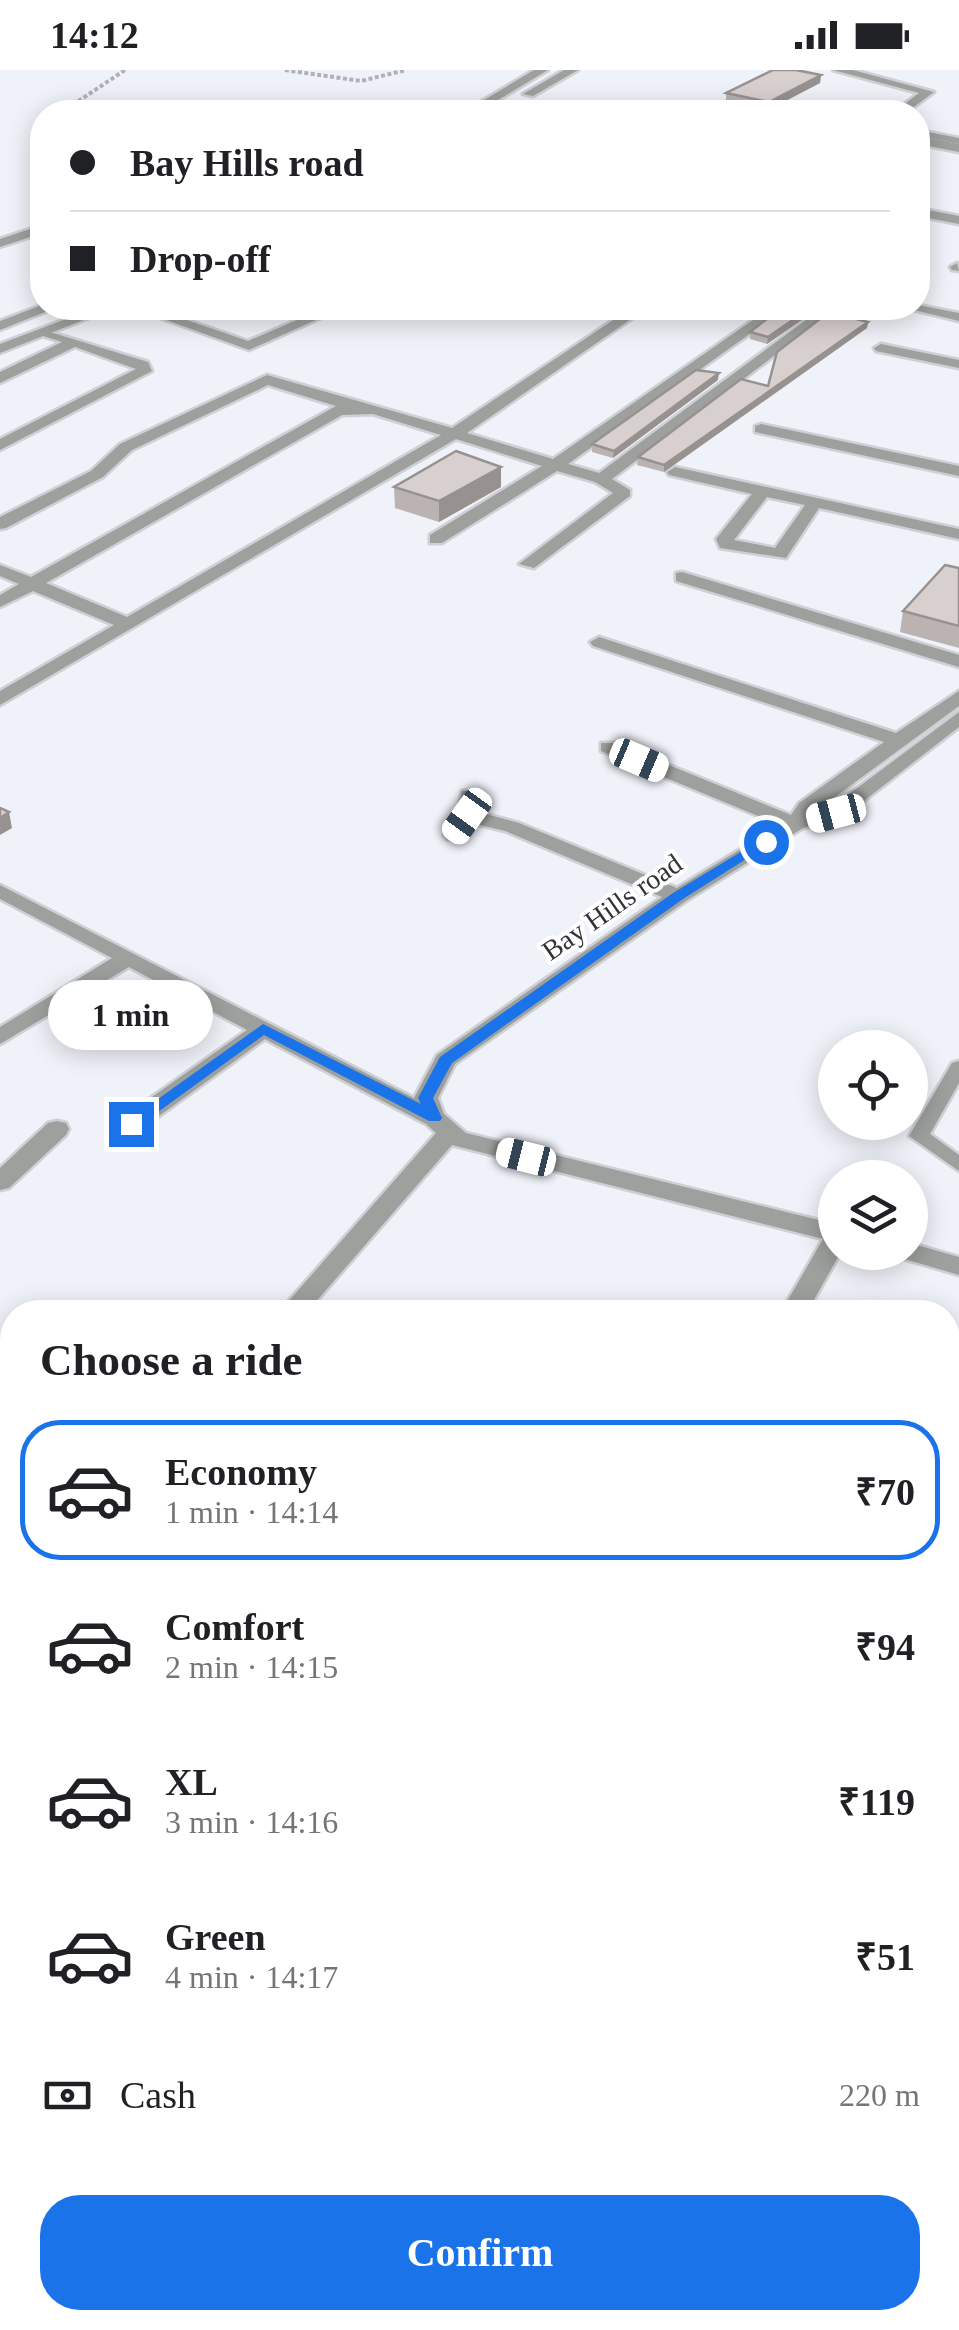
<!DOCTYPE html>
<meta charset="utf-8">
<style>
:root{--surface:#fff;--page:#f2f2f2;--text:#202124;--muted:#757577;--line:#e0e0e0;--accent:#1a73e8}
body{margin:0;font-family:Georgia,serif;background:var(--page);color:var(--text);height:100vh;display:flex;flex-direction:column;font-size:38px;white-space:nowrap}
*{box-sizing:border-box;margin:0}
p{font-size:32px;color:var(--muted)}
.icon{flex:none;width:55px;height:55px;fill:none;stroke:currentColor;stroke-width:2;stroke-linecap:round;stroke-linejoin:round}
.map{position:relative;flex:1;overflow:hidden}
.sheet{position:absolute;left:0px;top:1230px;width:960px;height:1030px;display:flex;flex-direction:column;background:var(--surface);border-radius:40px 40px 0 0;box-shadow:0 5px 25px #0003}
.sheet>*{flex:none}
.top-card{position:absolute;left:30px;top:30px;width:900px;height:220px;border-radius:40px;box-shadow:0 5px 25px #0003;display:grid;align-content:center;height:220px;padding:0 40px;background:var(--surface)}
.buttons{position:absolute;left:818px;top:960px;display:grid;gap:20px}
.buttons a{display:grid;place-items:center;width:110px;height:110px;border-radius:50%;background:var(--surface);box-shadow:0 5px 25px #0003;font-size:50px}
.end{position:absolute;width:45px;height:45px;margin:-22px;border:12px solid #1a73e8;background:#fff;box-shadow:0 0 0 5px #fff}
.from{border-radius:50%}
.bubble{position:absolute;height:70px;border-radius:35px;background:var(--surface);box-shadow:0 5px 25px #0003;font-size:32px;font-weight:600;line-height:70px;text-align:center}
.car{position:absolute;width:30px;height:60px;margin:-30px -15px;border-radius:12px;box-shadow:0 0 8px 2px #0007;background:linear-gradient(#fff 24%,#345 0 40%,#fff 0 76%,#345 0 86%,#fff 0)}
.top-card b{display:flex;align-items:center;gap:35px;height:95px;font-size:38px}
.top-card b+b{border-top:2px solid var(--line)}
.top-card i{width:25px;height:25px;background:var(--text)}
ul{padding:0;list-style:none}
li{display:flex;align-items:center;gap:30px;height:140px;margin:0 20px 15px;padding:0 20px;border:5px solid transparent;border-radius:40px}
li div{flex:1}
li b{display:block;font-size:38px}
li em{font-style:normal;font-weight:600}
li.active{border-color:var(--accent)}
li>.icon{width:90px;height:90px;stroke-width:1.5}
h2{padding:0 40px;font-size:45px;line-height:120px}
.pay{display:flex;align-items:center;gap:25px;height:110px;padding:0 40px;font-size:38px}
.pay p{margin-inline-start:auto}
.button{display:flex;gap:20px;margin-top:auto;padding:20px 40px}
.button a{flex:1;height:115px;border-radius:40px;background:var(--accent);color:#fff;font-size:40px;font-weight:600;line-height:115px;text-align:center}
.status{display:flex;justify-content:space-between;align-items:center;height:70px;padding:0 50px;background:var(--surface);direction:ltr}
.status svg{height:28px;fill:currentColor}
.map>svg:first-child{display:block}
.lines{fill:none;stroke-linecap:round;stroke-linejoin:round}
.service-casing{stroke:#ced0d6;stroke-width:5}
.minor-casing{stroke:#ced0d6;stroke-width:5}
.tertiary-casing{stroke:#ced0d6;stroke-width:5}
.path{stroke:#b0b1b7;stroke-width:4;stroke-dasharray:4 2.5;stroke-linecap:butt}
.service{fill:#9da09d;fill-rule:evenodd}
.minor{fill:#9da09d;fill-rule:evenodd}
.tertiary{fill:#9da09d;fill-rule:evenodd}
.wall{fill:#bab3b1}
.shaded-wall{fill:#979290}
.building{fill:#d8d0ce;stroke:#979290;stroke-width:2.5}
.route{fill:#1a73e8}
.labels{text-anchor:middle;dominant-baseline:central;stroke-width:8;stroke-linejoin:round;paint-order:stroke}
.street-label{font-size:28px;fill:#333336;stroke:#fff}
</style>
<div class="status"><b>14:12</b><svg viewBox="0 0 49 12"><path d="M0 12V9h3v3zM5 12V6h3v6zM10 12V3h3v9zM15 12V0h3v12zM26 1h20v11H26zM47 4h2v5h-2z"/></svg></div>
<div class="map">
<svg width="959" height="2260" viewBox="0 0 959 2260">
<rect width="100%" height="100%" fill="#f0f2f9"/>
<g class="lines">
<g class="service-casing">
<g id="service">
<polygon points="918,60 959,68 959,74 918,66"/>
<polygon points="959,991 959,1013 930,1064 959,1085 959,1101 909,1066 952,993"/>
<polygon points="12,2029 12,2068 0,2075 0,2036"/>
</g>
</g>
<g class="minor-casing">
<g id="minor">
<polygon points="833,0 853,0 934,22 907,42 894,42 919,23"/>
<polygon points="918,66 959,74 959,82 918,74"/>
<polygon points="918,138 959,146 959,154 918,146"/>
<polygon points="42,155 42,163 0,177 0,169"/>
<polygon points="957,193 959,201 952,200 950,197"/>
<polygon points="918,235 959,243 959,251 906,238"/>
<polygon points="133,238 152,238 248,271 299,249 273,238 292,238 311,244 325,238 343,238 249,280"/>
<path d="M631 238H647L467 363 553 389 770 238H786L568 394 599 403 822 238H837L612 409 630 420V426L534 498 519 494 613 423 595 412 557 401 442 473H430V465L542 396 456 369 0 635V621L114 555 33 521 0 537V525L19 514 0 506V495L31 507 336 336 268 315 132 380 103 407 6 458 0 459V447L91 401 120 374 267 305 452 358ZM373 344 441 365 127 547 46 513 342 345Z"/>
<polygon points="40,259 148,292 152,301 0,380 0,369 136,299 75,277 0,313 0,302 62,272 40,265"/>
<polygon points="881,274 959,290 959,298 876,281 874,278"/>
<polygon points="761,354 959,396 959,406 755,362 755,356"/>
<path d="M675 397 959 459V469L819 438 786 488 720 478 716 469 752 424 669 405 667 402ZM767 427 805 435 775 478 734 470Z"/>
<polygon points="682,502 959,585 959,597 676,511 676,503"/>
<polygon points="599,567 896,663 959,621 959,636 813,743 829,739 959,642 959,657 843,747 803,758 686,831 455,994 438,1028 444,1044 466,1063 835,1154 835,1182 841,1182 807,1242 781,1242 823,1169 452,1075 307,1242 279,1242 436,1063 426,1054 265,969 140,1060 122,1060 119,1054 122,1048 247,960 129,897 0,974 0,957 112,888 0,829 0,815 414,1028 437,985 662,827 505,761 472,753 461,769 447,769 444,765 457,746 462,721 476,721 478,742 519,753 677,818 780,755 601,681 601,673 615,673 791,745 799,733 884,672 593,576 590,572"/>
<polygon points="57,1051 66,1053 69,1059 66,1065 9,1118 0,1120 0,1098 48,1053"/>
<polygon points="910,1173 959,1187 959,1205 901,1188 897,1182 910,1182"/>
<polygon points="0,1347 12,1351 12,1373 0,1369"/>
<polygon points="959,1468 959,1563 948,1567 948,1474"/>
<polygon points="0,1738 12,1741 12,1769 0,1766"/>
<polygon points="948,1903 959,1905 959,1937 948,1935"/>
<polygon points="948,1974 959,1976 959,2010 948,2008"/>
<polygon points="186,2248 227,2248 222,2260 181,2260"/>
<polygon points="640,2248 747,2248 752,2260 645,2260"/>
</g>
</g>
<g class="tertiary-casing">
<g id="tertiary">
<polygon points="534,0 548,0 478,42 464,42"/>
<polygon points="564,0 578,0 533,26 523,24"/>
<polygon points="42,235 55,238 0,260 0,251"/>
<polygon points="95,238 114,238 0,283 0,274"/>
</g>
</g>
<g class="path">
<polyline points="285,0 361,11 406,0"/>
<polyline points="62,42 125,0"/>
<polyline points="42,58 39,61 42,64"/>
</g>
<use href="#service" class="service"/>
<use href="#minor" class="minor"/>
<use href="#tertiary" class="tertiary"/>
</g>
<g class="wall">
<polygon points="821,5 820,13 768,40 726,31 726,23"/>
<polygon points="781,238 819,238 767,274 750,269 750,262"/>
<polygon points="859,243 852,248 868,252 867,258 664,402 637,395 638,387 768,316 777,282"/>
<polygon points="718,310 613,388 592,382 592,374"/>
<polygon points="501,397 501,417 439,452 395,438 394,417"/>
<polygon points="959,498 959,578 900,562 903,541"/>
</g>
<g class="shaded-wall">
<polygon points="821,5 820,13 768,40 769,32"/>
<polygon points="810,238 819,238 767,274 768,267"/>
<polygon points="859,238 859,243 845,253 845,246"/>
<polygon points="868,252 867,258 664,402 664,395"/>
<polygon points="719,303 718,310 613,388 614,381"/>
<polygon points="501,397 501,417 439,452 439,431"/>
<polygon points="9,742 12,758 0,765 0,748"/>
</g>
<g class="building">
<polygon points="773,0 796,0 821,5 769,32 726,23"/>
<polygon points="781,238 810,238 768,267 750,262"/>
<polygon points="834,238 859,238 845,246 868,252 664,395 638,387 741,309 768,316 777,282"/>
<polygon points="696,300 719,303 614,381 592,374"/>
<polygon points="456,381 501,397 439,431 394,417"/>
<polygon points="945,495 959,498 959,556 903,541"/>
<polygon points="0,738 9,742 0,748"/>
</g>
<polygon class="route" points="762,769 773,772 683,829 452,993 433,1028 442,1048 440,1051 429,1051 264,965 136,1058 123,1054 263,954 421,1034 418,1028 440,987 673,823"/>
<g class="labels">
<g class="street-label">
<text transform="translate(612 837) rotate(-35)">Bay Hills road</text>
</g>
</g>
</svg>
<div class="buttons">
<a><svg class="icon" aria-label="locate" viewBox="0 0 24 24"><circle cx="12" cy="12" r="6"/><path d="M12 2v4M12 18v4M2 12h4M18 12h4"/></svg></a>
<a><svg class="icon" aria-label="layers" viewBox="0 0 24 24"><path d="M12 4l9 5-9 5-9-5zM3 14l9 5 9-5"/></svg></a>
</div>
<i class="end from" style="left:766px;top:772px"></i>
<i class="end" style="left:131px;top:1054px"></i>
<div class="bubble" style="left:48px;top:910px;width:165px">1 min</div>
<i class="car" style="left:639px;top:690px;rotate:113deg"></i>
<i class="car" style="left:836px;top:743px;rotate:255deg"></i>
<i class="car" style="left:467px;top:746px;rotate:216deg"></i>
<i class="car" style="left:526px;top:1087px;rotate:284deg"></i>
<div class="top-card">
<b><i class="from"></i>Bay Hills road</b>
<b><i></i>Drop-off</b>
</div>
<section class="sheet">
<h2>Choose a ride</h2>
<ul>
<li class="active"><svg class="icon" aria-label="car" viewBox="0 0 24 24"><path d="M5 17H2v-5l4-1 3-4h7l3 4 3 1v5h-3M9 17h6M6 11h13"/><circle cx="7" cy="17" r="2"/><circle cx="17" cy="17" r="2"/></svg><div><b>Economy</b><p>1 min · 14:14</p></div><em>₹70</em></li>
<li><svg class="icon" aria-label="car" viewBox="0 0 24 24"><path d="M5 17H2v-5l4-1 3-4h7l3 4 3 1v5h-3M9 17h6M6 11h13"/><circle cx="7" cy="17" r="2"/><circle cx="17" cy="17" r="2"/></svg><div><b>Comfort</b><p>2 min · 14:15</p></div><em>₹94</em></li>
<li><svg class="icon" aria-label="car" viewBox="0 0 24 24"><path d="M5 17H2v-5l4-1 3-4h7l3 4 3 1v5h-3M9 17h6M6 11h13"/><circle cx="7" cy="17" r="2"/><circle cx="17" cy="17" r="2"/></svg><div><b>XL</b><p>3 min · 14:16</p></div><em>₹119</em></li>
<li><svg class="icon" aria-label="car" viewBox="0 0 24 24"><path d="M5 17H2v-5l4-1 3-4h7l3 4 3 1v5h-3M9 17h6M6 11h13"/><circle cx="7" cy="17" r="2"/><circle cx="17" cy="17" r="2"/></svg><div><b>Green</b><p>4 min · 14:17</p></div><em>₹51</em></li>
</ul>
<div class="pay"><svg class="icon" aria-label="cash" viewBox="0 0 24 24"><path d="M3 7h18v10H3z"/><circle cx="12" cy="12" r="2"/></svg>Cash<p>220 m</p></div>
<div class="button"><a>Confirm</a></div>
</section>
</div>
